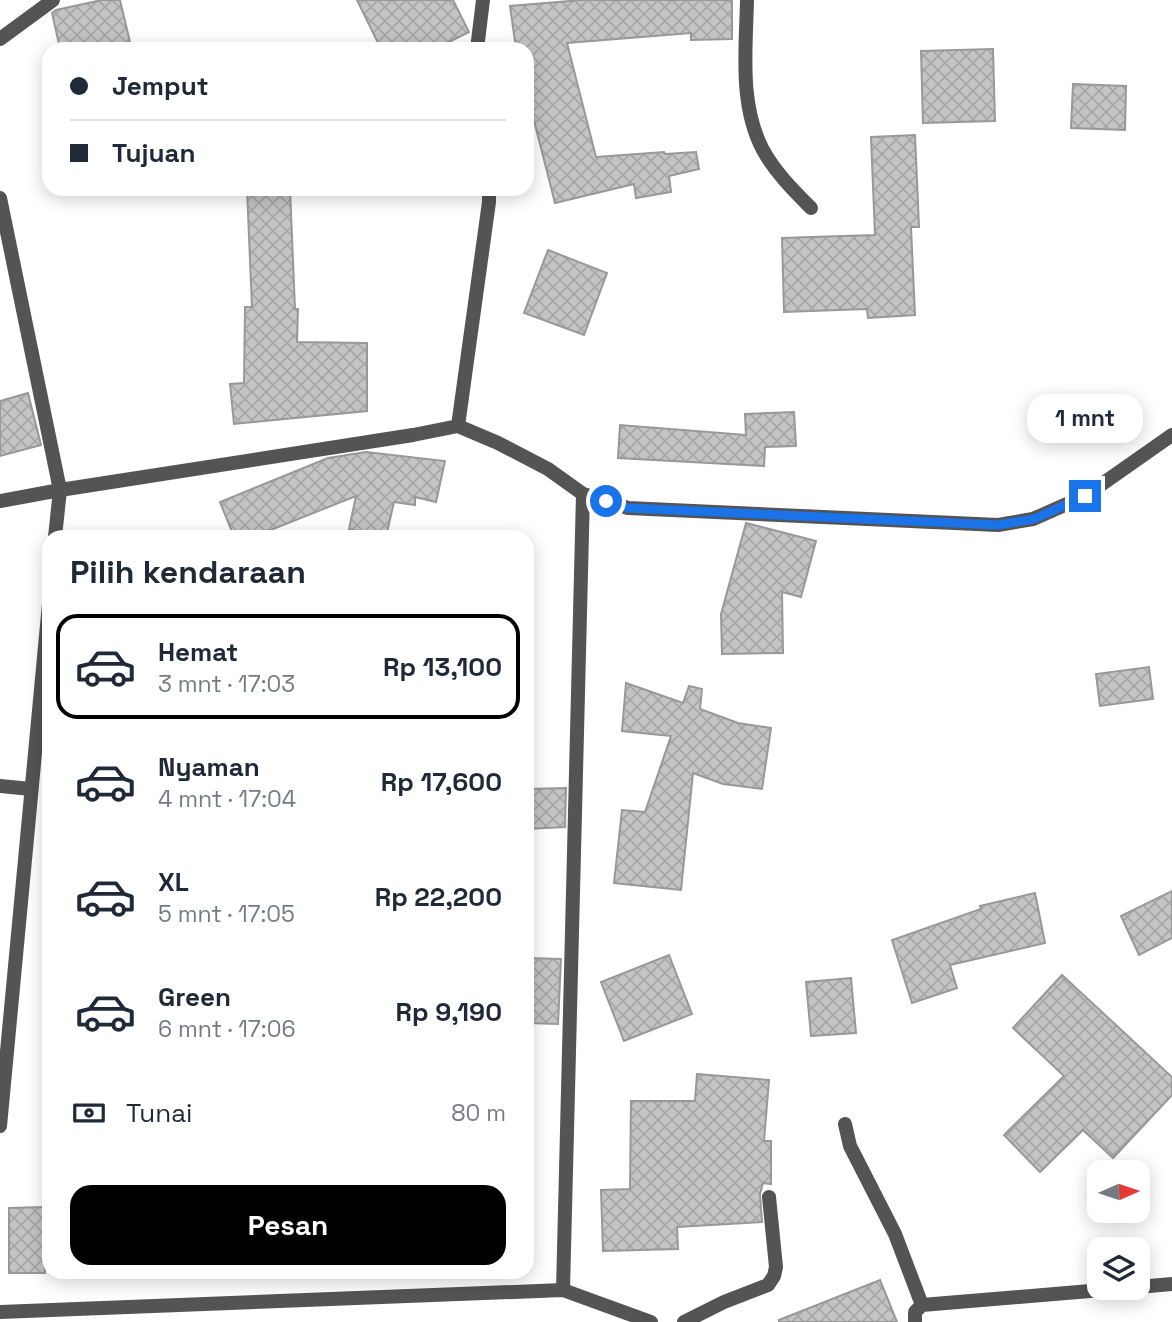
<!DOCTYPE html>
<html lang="id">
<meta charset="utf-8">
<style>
:root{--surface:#fff;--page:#f2f2f3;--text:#1f2937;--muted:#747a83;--line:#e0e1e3;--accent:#000}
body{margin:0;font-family:"Space Grotesk",sans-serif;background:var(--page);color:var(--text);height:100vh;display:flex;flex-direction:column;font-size:26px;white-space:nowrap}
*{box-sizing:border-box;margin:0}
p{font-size:23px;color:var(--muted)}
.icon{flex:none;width:38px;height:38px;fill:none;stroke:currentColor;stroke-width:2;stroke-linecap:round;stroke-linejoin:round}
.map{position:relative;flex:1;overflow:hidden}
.drawer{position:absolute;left:42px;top:530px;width:492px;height:749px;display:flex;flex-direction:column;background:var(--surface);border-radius:21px;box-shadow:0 4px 18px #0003}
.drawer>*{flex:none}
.top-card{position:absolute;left:42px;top:42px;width:492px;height:154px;border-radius:21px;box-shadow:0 4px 18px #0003;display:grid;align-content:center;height:154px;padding:0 28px;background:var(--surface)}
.needle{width:46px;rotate:87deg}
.buttons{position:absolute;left:1087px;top:1160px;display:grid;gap:14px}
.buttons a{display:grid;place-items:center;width:63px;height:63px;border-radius:14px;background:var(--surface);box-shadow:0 4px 18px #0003;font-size:35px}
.end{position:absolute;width:32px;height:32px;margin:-16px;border:9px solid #1a73e8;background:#fff;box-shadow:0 0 0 4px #fff}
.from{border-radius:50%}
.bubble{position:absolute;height:49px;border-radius:21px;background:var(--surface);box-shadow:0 4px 18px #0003;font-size:23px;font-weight:700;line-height:49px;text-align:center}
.top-card b{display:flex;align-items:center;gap:24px;height:66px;font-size:26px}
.top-card b+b{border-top:2px solid var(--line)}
.top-card i{width:18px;height:18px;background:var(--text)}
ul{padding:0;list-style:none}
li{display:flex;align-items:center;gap:21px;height:105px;margin:0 14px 10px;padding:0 14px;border:4px solid transparent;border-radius:21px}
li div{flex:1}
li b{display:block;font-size:26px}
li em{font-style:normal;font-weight:700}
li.selected{border-color:var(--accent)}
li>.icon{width:63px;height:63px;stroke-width:1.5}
h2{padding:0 28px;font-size:32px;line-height:84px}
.pay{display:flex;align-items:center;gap:18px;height:77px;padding:0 28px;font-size:26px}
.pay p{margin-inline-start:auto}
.cta{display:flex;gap:14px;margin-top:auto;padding:14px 28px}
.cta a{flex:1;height:80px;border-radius:21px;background:var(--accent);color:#fff;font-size:28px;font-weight:700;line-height:80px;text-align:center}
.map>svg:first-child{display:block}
.building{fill:url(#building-cross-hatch);stroke:#989898;stroke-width:2}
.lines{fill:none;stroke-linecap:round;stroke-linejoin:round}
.minor{stroke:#545454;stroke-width:14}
.route{stroke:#1a73e8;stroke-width:9}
</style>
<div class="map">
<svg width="1172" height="1322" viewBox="0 0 1172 1322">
<defs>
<pattern id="building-cross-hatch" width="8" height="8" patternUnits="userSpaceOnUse" patternTransform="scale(1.75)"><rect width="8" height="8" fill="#c4c4c4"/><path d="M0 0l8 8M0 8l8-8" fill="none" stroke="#a7a7a7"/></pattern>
</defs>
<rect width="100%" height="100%" fill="#fff"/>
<g class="building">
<polygon points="102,0 120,0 130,42 98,49 60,49 52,13 56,10"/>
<polygon points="357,0 453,0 469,32 435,49 381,49"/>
<polygon points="582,0 732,0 732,39 691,40 691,33 567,43 596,157 664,152 665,154 696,152 699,169 669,176 671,192 636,198 634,184 555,203 527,93 527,49 516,49 510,6"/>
<polygon points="993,49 995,121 923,123 921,51"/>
<polygon points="1073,84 1126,86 1125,130 1071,128"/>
<polygon points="915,135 919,227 911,227 915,315 868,318 867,309 784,312 782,238 875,235 871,137"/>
<polygon points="247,189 290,189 295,309 298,309 297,342 367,343 367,411 234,424 230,384 244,383 245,307 252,307"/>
<polygon points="548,250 607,273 584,335 524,313"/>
<polygon points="28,393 41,445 0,456 0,401"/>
<polygon points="794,412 796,446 765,447 764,466 618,458 620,425 746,435 745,414"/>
<polygon points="366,452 445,461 436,502 415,497 415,505 394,502 386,537 349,529 356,496 253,537 234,537 220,502 328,458"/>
<polygon points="746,523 816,541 801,597 782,592 783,653 722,654 721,614"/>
<polygon points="1149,667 1153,699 1100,706 1096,674"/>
<polygon points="626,683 683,703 689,686 702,689 700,709 738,723 771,728 762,789 723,784 693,773 681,890 614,883 622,810 645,812 671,736 622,731"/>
<polygon points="566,788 565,827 527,829 527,789"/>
<polygon points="1172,891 1172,938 1139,955 1121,916"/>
<polygon points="1035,893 1045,943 950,965 957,988 912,1003 892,940 981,909 980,906"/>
<polygon points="669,955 692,1014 624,1041 601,982"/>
<polygon points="527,958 561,959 558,1024 527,1023"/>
<polygon points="1062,975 1172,1077 1172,1095 1113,1158 1083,1130 1040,1172 1004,1135 1064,1076 1013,1028"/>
<polygon points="851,978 856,1033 811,1036 806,982"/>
<polygon points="697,1074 769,1080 764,1141 771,1141 771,1184 763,1183 760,1194 762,1222 677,1227 678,1249 603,1251 601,1190 630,1189 631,1101 695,1101"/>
<polygon points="44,1207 45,1273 9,1273 9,1208"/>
<polygon points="880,1280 897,1322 779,1322 779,1320"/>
</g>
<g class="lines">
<g class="minor">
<path d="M747 0C746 49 739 105 763 150 775 172 793 190 811 208"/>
<polyline points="0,39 53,0"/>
<polyline points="477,49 483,0"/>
<polyline points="0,198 60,490 55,537"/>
<polyline points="458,426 489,202 489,189"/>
<polyline points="0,501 60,490 413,435 458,426 498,443 548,469 583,494 628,508 998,525 1033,519 1085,496 1172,435"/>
<polyline points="0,786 31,789"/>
<polyline points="845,1124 850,1146 895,1234 922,1305"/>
<polyline points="0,1126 49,604"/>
<polyline points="1138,1287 1172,1284"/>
<polyline points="563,1290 583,494"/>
<polyline points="0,1312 563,1290 651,1322"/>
<polyline points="684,1322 724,1302 768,1285 774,1276 776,1267 769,1197"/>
<polyline points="915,1322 915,1312 922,1305 1126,1288"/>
</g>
</g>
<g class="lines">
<polyline class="route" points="606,501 628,508 998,525 1034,519 1085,496"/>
</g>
</svg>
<div class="buttons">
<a><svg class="needle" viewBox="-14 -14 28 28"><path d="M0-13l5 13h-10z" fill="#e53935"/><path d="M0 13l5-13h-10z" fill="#747a83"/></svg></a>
<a><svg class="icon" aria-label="layers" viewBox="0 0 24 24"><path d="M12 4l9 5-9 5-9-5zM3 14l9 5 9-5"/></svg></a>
</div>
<i class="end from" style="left:606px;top:501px"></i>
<i class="end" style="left:1085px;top:496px"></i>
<div class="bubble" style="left:1027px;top:394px;width:116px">1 mnt</div>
<div class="top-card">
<b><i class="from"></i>Jemput</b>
<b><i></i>Tujuan</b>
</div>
<section class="drawer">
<h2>Pilih kendaraan</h2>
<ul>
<li class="selected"><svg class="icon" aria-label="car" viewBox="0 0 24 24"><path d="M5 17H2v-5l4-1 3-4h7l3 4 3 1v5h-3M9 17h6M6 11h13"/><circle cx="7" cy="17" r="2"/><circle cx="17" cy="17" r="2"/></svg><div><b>Hemat</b><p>3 mnt · 17:03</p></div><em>Rp 13,100</em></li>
<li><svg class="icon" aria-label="car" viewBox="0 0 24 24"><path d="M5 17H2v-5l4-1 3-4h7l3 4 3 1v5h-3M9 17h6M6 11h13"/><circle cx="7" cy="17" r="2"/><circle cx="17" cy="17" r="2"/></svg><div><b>Nyaman</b><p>4 mnt · 17:04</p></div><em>Rp 17,600</em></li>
<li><svg class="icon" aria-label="car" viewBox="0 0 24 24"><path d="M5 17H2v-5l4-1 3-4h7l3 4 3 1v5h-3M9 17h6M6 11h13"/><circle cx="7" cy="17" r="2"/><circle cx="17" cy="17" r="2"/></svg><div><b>XL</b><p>5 mnt · 17:05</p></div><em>Rp 22,200</em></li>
<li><svg class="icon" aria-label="car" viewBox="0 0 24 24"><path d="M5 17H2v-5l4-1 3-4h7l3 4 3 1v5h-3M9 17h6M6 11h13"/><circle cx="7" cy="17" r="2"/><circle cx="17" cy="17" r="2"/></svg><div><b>Green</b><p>6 mnt · 17:06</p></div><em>Rp 9,190</em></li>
</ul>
<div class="pay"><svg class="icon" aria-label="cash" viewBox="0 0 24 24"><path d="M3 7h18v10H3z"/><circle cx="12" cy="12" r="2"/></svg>Tunai<p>80 m</p></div>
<div class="cta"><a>Pesan</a></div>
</section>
</div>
